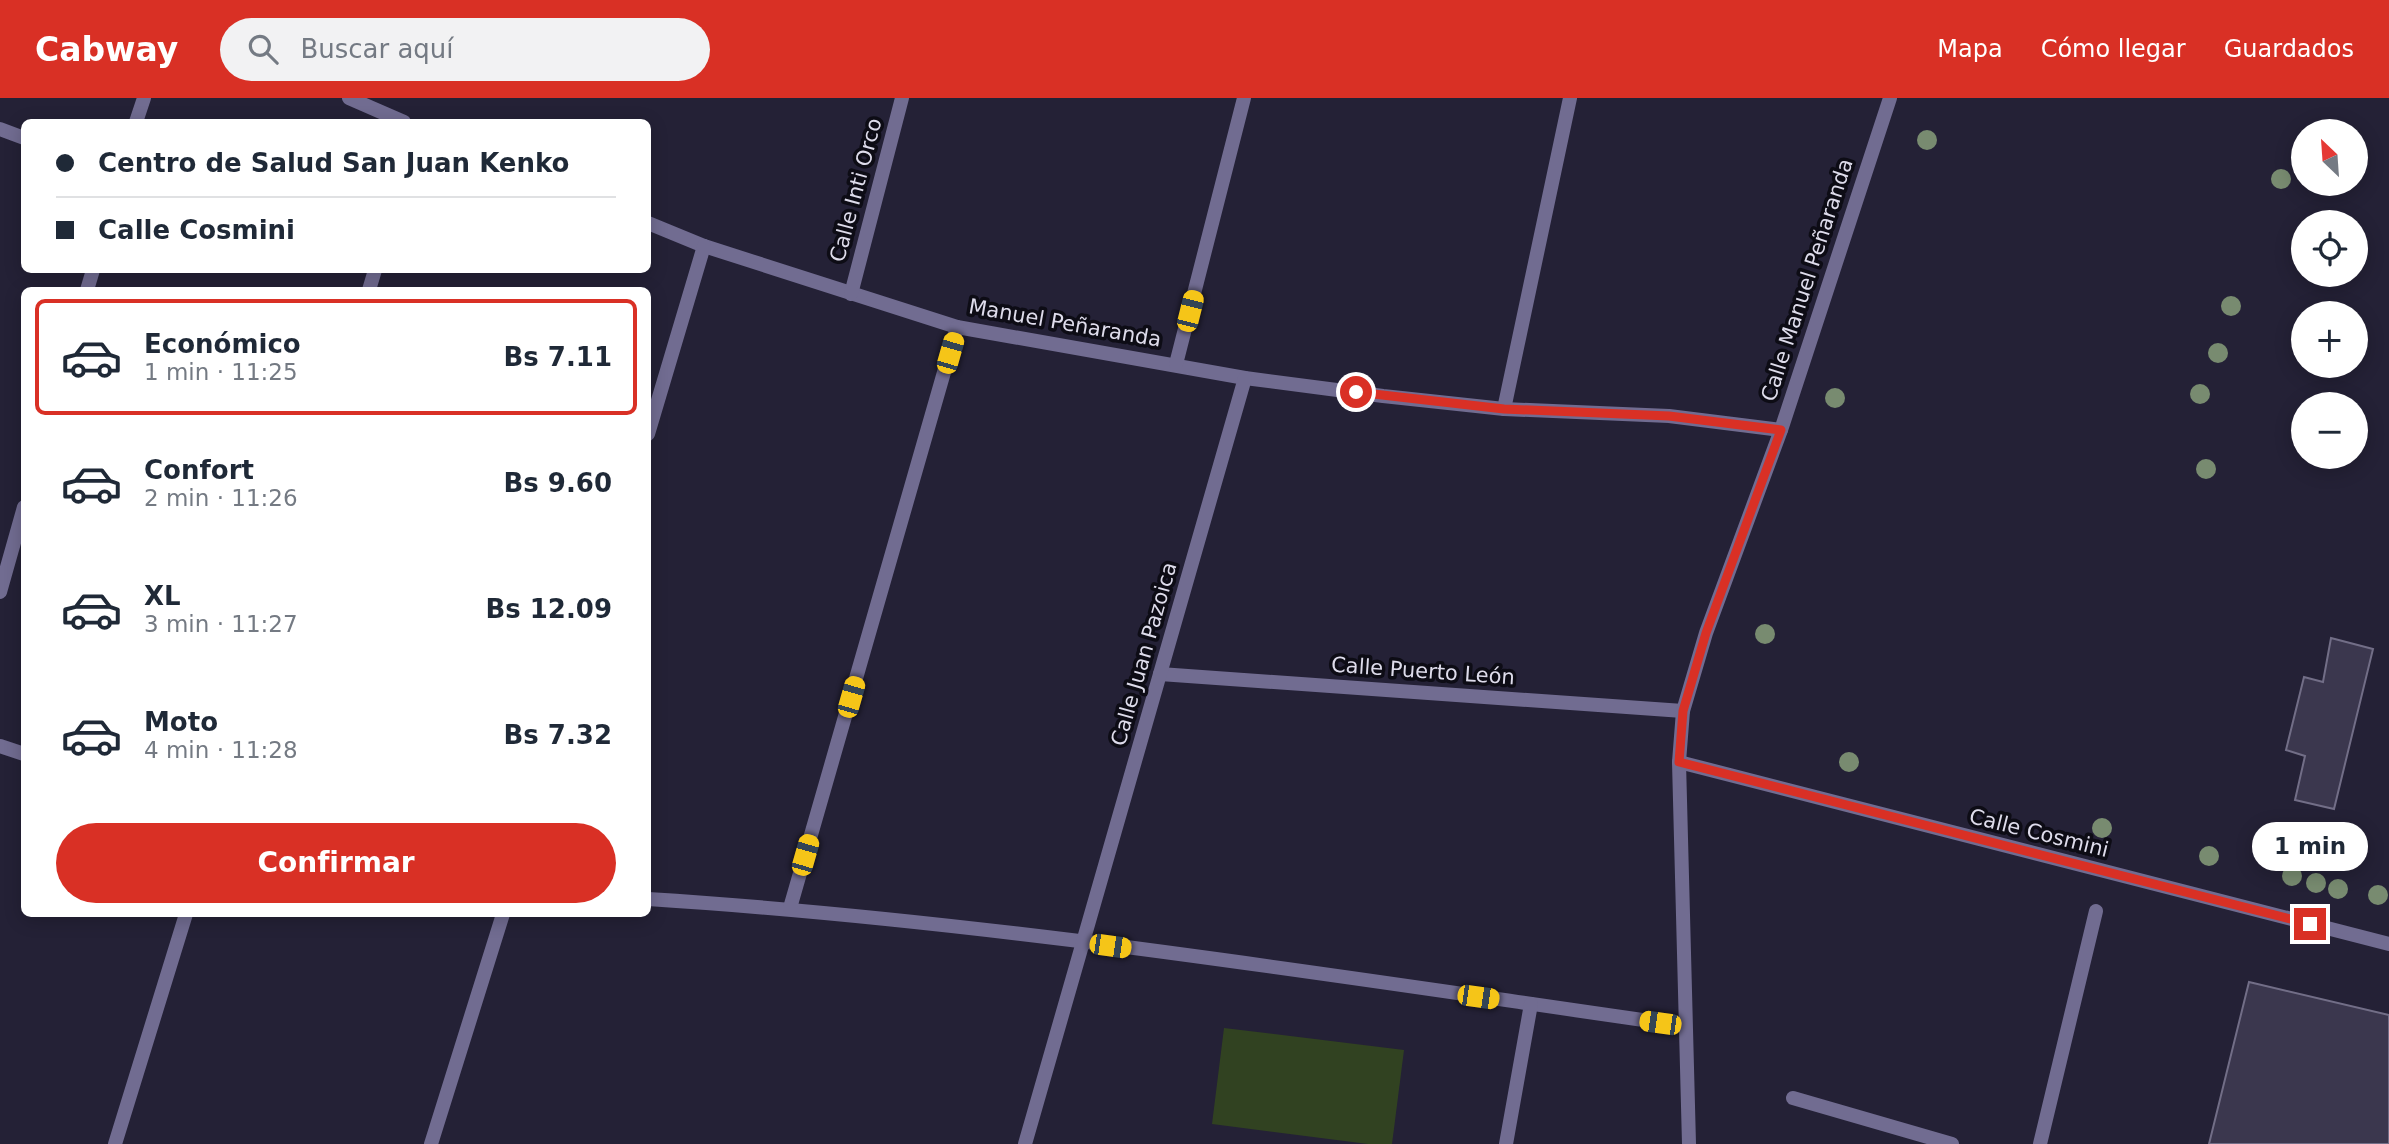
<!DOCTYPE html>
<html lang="es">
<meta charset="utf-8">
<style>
:root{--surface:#fff;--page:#f2f2f3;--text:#1f2937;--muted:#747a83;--line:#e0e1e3;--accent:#d93025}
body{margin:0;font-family:"DejaVu Sans",sans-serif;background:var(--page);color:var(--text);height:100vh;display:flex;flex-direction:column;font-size:26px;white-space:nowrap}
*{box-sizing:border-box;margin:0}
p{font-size:23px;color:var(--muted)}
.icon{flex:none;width:38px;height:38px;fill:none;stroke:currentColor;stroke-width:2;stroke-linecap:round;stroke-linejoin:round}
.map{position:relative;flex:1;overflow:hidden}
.drawer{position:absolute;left:21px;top:189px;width:630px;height:630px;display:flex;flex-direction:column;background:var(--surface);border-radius:10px;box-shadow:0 4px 18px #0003}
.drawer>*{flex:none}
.top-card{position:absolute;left:21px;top:21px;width:630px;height:154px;border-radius:10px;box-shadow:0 4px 18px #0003;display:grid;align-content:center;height:154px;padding:0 35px;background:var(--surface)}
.needle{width:46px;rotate:335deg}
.tools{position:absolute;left:2291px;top:21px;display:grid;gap:14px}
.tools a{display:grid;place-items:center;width:77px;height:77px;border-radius:50%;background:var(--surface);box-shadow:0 4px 18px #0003;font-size:35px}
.end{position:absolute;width:32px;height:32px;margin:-16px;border:9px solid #d93025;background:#fff;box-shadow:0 0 0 4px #fff}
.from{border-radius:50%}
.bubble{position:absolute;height:49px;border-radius:24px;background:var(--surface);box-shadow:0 4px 18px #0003;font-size:23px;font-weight:700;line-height:49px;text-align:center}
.car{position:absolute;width:21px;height:42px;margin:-21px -10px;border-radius:9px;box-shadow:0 0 5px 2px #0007;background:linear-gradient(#f5c518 24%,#345 0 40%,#f5c518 0 76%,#345 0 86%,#f5c518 0)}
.top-card b{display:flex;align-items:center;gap:24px;height:66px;font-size:26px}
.top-card b+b{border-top:2px solid var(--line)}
.top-card i{width:18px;height:18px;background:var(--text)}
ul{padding:12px 0 0;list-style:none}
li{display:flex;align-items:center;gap:21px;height:116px;margin:0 14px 10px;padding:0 21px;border:4px solid transparent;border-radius:10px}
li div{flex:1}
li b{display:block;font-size:26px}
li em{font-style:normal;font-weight:700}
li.on{border-color:var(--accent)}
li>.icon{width:63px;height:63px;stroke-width:1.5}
.cta{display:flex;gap:14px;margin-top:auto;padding:14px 35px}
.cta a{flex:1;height:80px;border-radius:42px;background:var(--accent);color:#fff;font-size:28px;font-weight:700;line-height:80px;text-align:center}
header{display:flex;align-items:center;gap:42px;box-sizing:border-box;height:98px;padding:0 35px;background:var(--accent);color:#fff}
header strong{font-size:33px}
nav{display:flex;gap:38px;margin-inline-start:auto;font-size:24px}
.search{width:490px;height:63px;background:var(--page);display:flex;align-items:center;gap:18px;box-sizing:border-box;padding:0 24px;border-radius:38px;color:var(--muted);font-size:26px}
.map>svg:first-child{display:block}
.green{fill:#314221}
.building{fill:#3b374e;stroke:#726e87;stroke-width:2}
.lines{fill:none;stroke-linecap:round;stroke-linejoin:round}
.minor{stroke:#716c91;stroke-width:14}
.tree{fill:#788b70}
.route{stroke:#d93025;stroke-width:9}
.labels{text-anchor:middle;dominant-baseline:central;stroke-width:7;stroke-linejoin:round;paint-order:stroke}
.street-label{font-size:21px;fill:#dedceb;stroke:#0d0c15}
</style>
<header>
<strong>Cabway</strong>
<div class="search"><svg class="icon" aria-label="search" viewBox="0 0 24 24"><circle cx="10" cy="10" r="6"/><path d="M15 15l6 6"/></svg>Buscar aquí</div>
<nav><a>Mapa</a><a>Cómo llegar</a><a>Guardados</a></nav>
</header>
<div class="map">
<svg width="2389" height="1046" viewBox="0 0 2389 1046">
<rect width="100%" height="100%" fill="#242136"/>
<polygon class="green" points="1224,930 1404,952 1392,1046 1368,1046 1212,1026"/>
<g class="building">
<polygon points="2331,540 2373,551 2334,711 2295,702 2305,658 2286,652 2304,579 2323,584"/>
<polygon points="2249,884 2389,917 2389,1046 2209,1046"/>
</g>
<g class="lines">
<g class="minor">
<polyline points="349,0 404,24"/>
<polyline points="136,24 144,0"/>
<polyline points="0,31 24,40"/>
<polyline points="648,125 704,148 957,229 1245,280 1383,298 1504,311 1669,318 1781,332"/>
<polyline points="87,192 93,172"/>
<polyline points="369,192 375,172"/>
<polyline points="851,196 902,0"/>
<polyline points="1176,266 1244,0"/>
<polyline points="1504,311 1570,0"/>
<polyline points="648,336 704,148"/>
<polyline points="0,494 24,409"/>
<polyline points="1160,576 1683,613"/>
<polyline points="0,648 24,656"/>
<polyline points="1679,664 2389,846"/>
<path d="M648 801C995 823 1340 879 1685 928"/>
<polyline points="790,810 957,229"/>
<polyline points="1793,1000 1952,1046"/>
<polyline points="115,1046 186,816"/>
<polyline points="431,1046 503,816"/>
<polyline points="1025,1046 1245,280"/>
<polyline points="1506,1046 1531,906"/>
<polyline points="1689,1046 1679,664 1683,613 1706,535 1781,332 1890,0"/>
<polyline points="2040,1046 2096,813"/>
</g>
</g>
<g class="tree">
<circle cx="1927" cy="42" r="10"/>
<circle cx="2281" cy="81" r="10"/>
<circle cx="2231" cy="208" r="10"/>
<circle cx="2218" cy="255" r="10"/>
<circle cx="2200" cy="296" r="10"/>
<circle cx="1835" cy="300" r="10"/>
<circle cx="2206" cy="371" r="10"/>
<circle cx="1765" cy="536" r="10"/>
<circle cx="1849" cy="664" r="10"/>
<circle cx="2102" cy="730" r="10"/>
<circle cx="2209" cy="758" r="10"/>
<circle cx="2292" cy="778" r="10"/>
<circle cx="2316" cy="785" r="10"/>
<circle cx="2338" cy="791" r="10"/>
<circle cx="2378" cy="797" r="10"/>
</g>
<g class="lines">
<polyline class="route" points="1356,294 1504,311 1669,318 1781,332 1706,535 1683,613 1679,664 2310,826"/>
</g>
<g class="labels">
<g class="street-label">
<text transform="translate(856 92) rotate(-75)">Calle Inti Orco</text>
<text transform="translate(1807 182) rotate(-72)">Calle Manuel Peñaranda</text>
<text transform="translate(1065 225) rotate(10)">Manuel Peñaranda</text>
<text transform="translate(1144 556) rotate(-74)">Calle Juan Pazoica</text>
<text transform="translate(1423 573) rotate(4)">Calle Puerto León</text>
<text transform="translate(2039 735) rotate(14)">Calle Cosmini</text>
</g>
</g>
</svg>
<div class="tools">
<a><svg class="needle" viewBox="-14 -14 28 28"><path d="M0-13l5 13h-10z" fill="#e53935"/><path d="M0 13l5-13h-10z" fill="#747a83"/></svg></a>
<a><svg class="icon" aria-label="locate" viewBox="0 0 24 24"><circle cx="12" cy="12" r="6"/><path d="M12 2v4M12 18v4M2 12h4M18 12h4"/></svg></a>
<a>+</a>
<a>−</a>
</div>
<i class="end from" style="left:1356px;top:294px"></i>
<i class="end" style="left:2310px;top:826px"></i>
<div class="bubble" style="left:2252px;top:724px;width:116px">1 min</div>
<i class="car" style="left:1190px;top:213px;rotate:14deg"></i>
<i class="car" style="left:950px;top:255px;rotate:16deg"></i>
<i class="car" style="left:851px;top:599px;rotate:16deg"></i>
<i class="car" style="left:805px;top:757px;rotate:16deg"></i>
<i class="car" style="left:1110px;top:848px;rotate:98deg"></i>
<i class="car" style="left:1478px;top:899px;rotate:98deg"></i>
<i class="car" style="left:1660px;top:925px;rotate:278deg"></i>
<div class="top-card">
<b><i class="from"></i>Centro de Salud San Juan Kenko</b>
<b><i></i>Calle Cosmini</b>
</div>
<section class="drawer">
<ul>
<li class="on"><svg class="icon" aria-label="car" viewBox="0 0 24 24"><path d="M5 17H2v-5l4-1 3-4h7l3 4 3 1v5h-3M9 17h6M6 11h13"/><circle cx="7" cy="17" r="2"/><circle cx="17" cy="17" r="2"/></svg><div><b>Económico</b><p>1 min · 11:25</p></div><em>Bs 7.11</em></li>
<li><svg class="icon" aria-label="car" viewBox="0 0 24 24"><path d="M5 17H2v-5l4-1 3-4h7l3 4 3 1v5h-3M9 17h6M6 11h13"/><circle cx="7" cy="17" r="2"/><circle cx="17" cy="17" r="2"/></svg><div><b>Confort</b><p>2 min · 11:26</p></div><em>Bs 9.60</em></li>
<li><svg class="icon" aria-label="car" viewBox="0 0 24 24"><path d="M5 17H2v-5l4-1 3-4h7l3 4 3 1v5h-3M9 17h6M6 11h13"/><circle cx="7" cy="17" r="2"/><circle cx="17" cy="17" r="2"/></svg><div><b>XL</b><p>3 min · 11:27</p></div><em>Bs 12.09</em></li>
<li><svg class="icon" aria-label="car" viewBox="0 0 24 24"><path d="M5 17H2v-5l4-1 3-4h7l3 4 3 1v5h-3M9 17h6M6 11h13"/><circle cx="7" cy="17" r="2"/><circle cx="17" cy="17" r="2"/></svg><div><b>Moto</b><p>4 min · 11:28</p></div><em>Bs 7.32</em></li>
</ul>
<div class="cta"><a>Confirmar</a></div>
</section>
</div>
